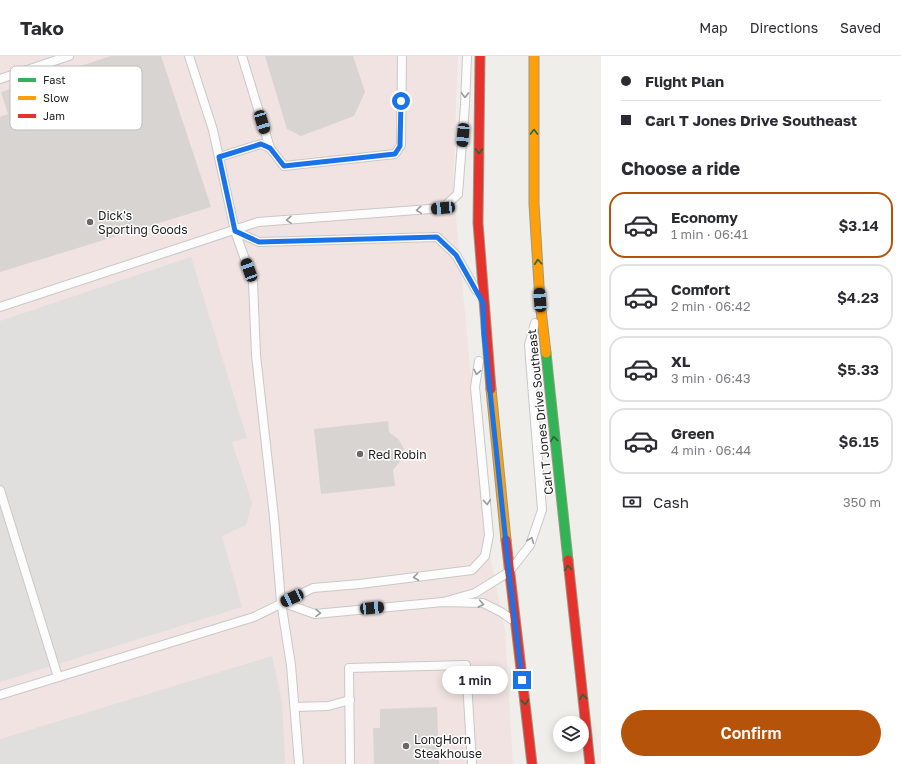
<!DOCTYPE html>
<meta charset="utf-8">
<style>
:root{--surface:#fff;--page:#f2f2f3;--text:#2b2b33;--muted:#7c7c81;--line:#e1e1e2;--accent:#b45309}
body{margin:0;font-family:"Golos Text",sans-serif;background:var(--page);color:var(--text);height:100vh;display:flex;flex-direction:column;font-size:15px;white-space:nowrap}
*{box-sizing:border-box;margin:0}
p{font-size:13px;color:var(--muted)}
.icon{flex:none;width:22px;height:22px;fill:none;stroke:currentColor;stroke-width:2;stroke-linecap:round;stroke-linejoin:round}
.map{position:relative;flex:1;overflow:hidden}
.side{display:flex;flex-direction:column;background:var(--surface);width:300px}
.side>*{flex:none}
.guide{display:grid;align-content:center;height:88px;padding:0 20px;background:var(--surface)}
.fabs{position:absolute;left:553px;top:660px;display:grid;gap:8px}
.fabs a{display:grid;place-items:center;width:36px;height:36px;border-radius:50%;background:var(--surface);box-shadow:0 2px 10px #0003;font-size:20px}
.end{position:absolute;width:18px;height:18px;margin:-9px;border:5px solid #1a73e8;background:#fff;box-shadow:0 0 0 2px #fff}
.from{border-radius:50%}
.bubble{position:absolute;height:28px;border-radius:14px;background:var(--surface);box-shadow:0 2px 10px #0003;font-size:13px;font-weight:600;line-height:28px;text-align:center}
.car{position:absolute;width:12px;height:24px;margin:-12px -6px;border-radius:5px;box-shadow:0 0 3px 1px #0007;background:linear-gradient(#222 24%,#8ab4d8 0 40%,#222 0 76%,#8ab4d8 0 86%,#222 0)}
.guide b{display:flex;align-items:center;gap:14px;height:38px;font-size:15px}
.guide b+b{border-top:1px solid var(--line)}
.guide i{width:10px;height:10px;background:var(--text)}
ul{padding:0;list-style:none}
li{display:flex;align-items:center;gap:12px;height:66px;margin:0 8px 6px;padding:0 12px;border:2px solid var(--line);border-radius:16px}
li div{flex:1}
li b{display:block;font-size:15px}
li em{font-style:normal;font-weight:600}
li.selected{border-color:var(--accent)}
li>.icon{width:36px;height:36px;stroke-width:1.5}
h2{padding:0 20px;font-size:18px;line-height:48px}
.pay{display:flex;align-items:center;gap:10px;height:44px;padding:0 20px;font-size:15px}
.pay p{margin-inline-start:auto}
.action{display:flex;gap:8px;margin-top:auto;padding:8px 20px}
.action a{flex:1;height:46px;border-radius:24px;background:var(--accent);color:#fff;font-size:16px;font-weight:600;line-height:46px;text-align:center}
header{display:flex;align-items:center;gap:24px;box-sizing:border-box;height:56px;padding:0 20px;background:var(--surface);border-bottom:1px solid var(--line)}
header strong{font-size:19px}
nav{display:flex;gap:22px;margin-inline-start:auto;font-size:14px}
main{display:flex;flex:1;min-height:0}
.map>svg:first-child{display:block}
.commercial{fill:#f1e3e1}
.parking{fill:#e0dfde}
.building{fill:#d7d4d2}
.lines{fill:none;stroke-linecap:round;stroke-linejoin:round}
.lane-casing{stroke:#c9c8c7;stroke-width:10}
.fast-casing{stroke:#999a82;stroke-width:11}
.slow-casing{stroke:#999a82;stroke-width:11}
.jam-casing{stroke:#999a82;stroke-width:11}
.lane{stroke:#fdfcfc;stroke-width:8}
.fast{stroke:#30b455;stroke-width:9}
.slow{stroke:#ff9f0a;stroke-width:9}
.jam{stroke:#e5322d;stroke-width:9}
.oneway{stroke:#9a9a9a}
.oneway2{stroke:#286439}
.route{stroke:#1a73e8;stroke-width:5}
.poi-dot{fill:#6a6968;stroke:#fff;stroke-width:1.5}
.labels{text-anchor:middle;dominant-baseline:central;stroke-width:3;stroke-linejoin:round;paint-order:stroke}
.poi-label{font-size:12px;fill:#222;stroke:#fff;text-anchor:start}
.street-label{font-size:12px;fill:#222;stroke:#fff}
.key{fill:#fff;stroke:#bdbdbd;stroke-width:1}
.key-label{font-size:11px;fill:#222}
</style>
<header>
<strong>Tako</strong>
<nav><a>Map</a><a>Directions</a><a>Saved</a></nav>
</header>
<main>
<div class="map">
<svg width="601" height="708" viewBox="0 0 601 708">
<rect width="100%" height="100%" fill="#f0eeeb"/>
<polygon class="commercial" points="0,0 458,0 453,128 485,474 505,574 513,708 0,708"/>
<g class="parking">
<polygon points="191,201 247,382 232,386 252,447 246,469 222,480 242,551 0,626 0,265"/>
<polygon points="272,600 282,646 285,708 0,708 0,683"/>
</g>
<g class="building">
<polygon points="111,0 161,0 211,151 0,216 0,61 8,58 1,36"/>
<polygon points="265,0 353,0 365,36 354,60 301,80 287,73"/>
<polygon points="388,365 389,376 399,384 404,393 403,402 393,414 395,430 321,438 314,373"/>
<polygon points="437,651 439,708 374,708 373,672 380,672 380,653"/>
</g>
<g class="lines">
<g class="lane-casing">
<g id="lane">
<polyline points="189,0 213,74 235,175 253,226 256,299 274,461 281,546 291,609 299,708"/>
<polyline points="242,0 270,92"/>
<polyline points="0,23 69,0"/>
<polyline points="219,101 261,88 270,92 284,110 395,98 401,89 402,0"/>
<polyline points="235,175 259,186 437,181 456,199 476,234"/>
<polyline points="0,251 258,166 443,152 458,138 465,49 467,0"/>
<polyline points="0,434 58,621"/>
<polyline points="281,546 315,558 443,546 483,547 501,556 511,563"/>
<polyline points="443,546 475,537 509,516 530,489 542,454 529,289 535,267"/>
<polyline points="0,639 254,561 313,532 360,528 472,514 485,500 489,479 475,331 479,305"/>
<polyline points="295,651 328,650 350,644"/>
<polyline points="350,708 349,612 466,609 472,708"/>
</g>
</g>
<g class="fast-casing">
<polyline id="fast" points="546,297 568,504"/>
</g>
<g class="slow-casing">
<g id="slow">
<polyline points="534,0 534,148 540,245 546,297"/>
<polyline points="491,333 506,484"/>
</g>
</g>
<g class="jam-casing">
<g id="jam">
<polyline points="480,0 478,167 491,333"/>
<polyline points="506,484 532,708"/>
<polyline points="568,504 590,708"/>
</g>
</g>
<use href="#lane" class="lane"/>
<use href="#fast" class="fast"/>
<use href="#slow" class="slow"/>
<use href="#jam" class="jam"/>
</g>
<defs><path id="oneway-chevron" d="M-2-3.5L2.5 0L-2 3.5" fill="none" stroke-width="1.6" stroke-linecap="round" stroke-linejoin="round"/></defs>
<g class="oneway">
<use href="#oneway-chevron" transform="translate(465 39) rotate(91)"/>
<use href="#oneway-chevron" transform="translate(419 154) rotate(175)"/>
<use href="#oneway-chevron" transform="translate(289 164) rotate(176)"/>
<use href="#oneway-chevron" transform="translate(477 316) rotate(101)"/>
<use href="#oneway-chevron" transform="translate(487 446) rotate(86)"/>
<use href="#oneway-chevron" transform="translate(531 484) rotate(-68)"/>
<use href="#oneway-chevron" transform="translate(416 521) rotate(173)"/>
<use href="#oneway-chevron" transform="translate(481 548) rotate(11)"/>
<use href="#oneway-chevron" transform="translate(318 557) rotate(1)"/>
</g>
<g class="oneway2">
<use href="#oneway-chevron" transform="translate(534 76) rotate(-90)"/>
<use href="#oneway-chevron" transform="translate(479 95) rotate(91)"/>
<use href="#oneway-chevron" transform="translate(538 206) rotate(-94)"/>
<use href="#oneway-chevron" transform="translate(554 383) rotate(-96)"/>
<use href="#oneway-chevron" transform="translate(568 512) rotate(-97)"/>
<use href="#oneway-chevron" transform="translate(583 641) rotate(-97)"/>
<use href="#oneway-chevron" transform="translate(525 646) rotate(83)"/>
</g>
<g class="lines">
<polyline class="route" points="401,45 400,90 395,98 284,110 270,92 261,88 219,101 235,175 259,186 437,181 456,199 483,247 484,278 509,516 522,624"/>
</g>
<g class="poi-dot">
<circle cx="90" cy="166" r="4"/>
<circle cx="360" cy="398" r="4"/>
<circle cx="406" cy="690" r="4"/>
</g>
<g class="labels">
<g class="poi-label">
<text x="98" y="159">Dick's<tspan x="98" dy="14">Sporting Goods</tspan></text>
<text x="368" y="398">Red Robin</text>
<text x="414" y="683">LongHorn<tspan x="414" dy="14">Steakhouse</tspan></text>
</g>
<g class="street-label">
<text transform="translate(540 356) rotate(-96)">Carl T Jones Drive Southeast</text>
</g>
</g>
<rect x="10" y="10" width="132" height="64" rx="6" class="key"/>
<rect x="18" y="22" width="18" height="4" fill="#30b455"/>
<rect x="18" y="40" width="18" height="4" fill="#ff9f0a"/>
<rect x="18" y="58" width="18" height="4" fill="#e5322d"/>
<g class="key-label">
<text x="43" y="28">Fast</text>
<text x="43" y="46">Slow</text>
<text x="43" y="64">Jam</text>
</g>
</svg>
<div class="fabs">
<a><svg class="icon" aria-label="layers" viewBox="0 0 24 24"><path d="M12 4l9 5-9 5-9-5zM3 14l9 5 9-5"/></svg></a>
</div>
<i class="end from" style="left:401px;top:45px"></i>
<i class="end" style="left:522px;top:624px"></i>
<div class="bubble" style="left:442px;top:610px;width:66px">1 min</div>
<i class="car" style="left:262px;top:66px;rotate:163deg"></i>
<i class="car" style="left:463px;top:79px;rotate:185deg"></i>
<i class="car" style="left:443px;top:152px;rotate:265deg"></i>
<i class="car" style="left:249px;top:214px;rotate:340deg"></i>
<i class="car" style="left:540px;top:244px;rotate:356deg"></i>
<i class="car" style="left:292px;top:542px;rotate:245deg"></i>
<i class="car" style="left:372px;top:552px;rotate:85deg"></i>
</div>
<section class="side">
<div class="guide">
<b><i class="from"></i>Flight Plan</b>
<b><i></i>Carl T Jones Drive Southeast</b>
</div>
<h2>Choose a ride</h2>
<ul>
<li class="selected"><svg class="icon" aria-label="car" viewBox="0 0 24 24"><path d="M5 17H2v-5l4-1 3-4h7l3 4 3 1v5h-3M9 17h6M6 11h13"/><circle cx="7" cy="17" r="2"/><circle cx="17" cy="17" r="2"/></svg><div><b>Economy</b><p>1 min · 06:41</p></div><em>$3.14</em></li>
<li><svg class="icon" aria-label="car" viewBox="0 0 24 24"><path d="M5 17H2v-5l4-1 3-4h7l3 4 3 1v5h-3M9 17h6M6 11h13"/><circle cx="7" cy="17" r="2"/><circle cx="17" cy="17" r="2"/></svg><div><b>Comfort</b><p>2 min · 06:42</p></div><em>$4.23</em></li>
<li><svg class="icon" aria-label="car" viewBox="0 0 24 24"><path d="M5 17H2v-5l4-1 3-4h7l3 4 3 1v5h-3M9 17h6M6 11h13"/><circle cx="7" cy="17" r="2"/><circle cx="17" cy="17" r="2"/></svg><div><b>XL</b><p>3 min · 06:43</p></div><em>$5.33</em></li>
<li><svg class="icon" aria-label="car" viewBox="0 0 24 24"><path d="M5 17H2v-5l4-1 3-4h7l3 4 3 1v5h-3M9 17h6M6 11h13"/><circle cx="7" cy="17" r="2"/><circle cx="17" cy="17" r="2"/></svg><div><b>Green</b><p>4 min · 06:44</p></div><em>$6.15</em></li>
</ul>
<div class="pay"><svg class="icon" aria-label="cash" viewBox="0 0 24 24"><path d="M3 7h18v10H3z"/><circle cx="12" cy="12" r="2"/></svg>Cash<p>350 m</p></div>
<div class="action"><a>Confirm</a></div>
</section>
</main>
